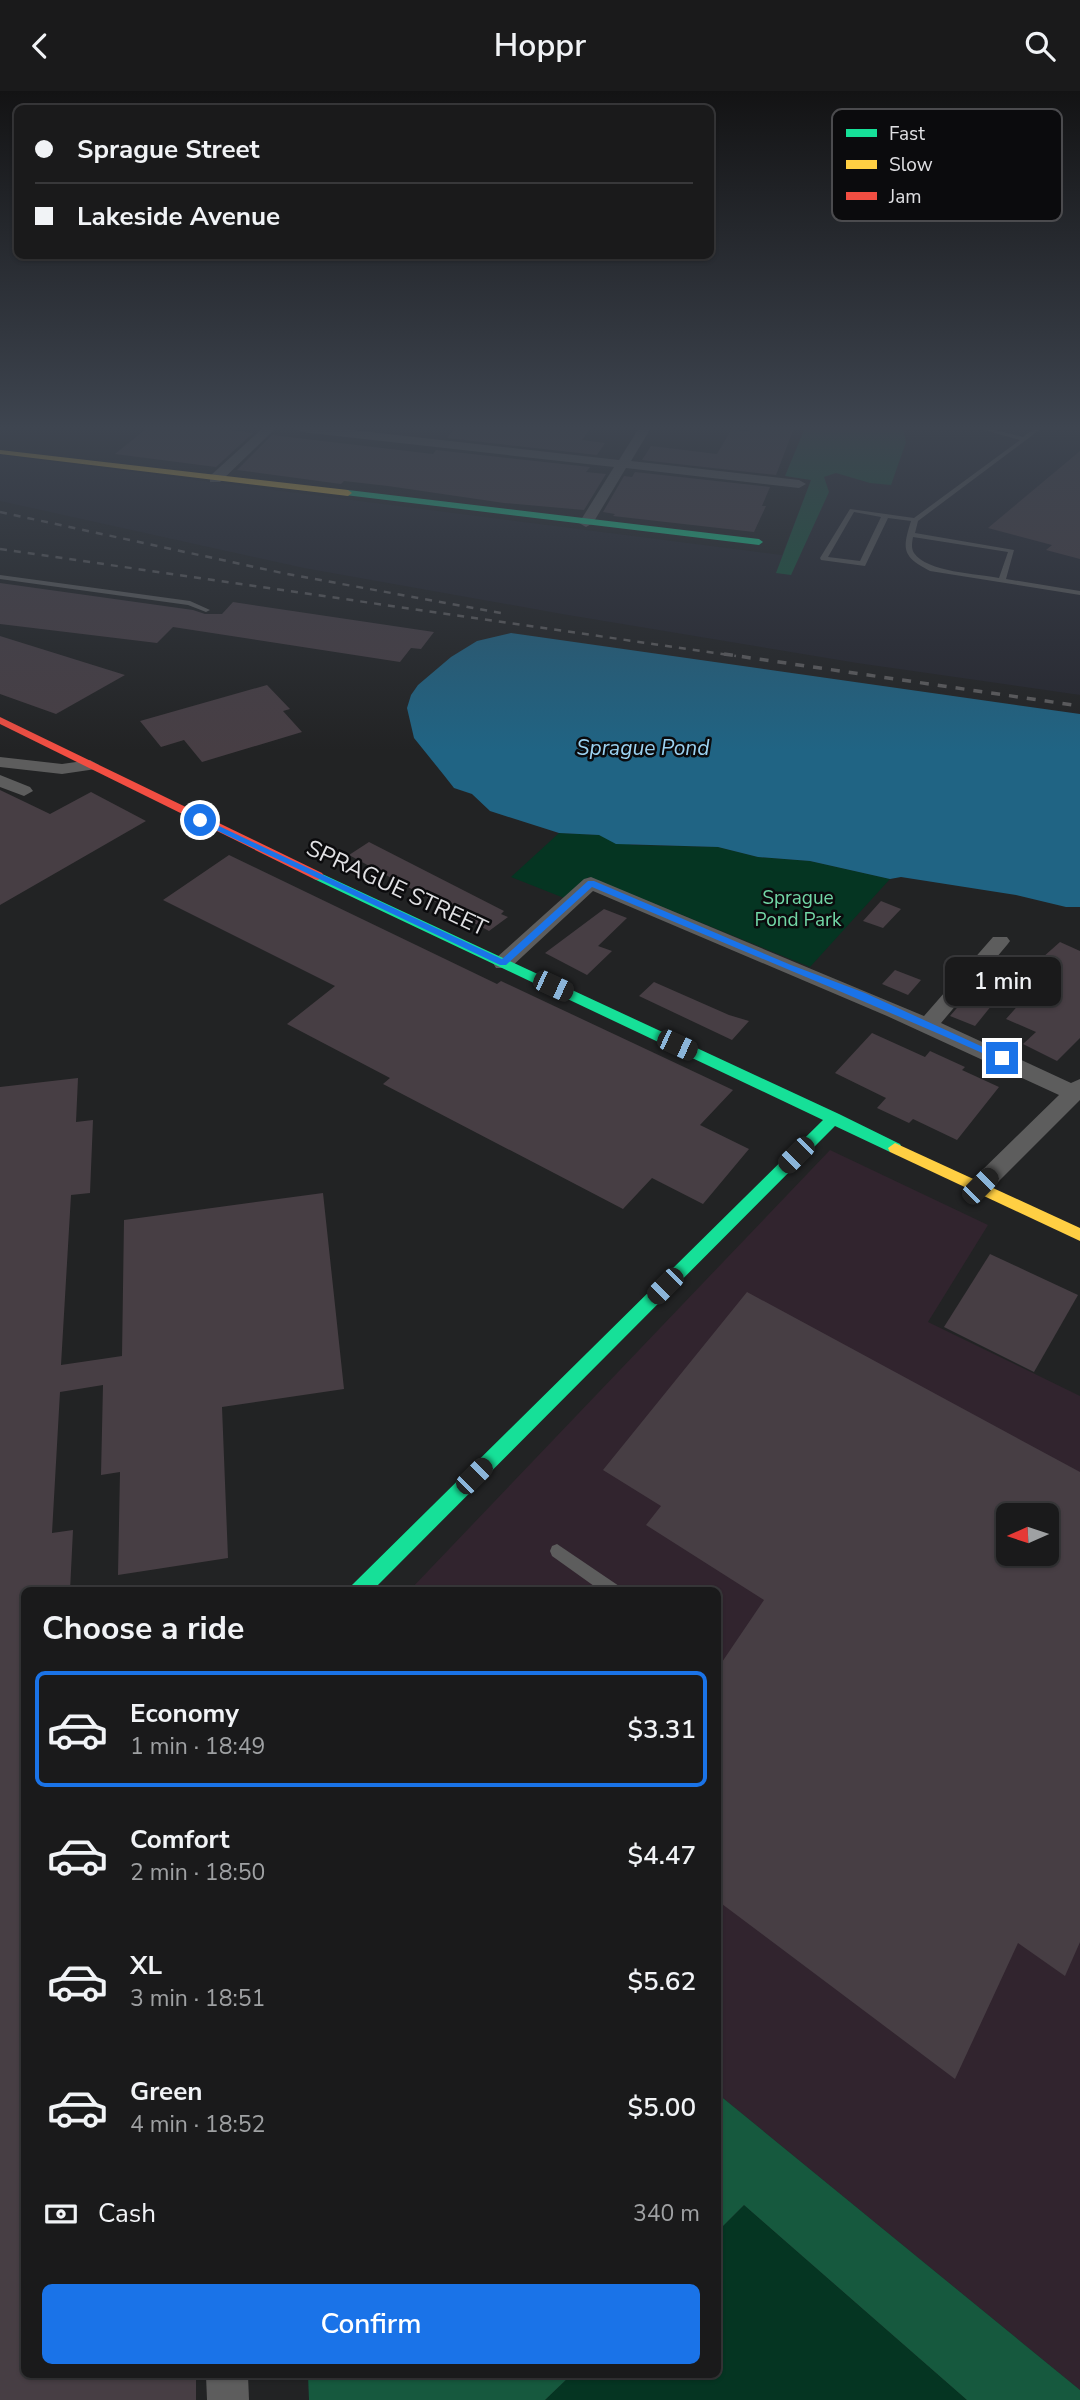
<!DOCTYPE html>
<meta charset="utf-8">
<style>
:root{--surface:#1a1a1b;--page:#272728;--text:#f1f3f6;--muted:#9fa1a3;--line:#38383a;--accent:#1a73e8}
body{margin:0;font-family:"Nunito Sans",sans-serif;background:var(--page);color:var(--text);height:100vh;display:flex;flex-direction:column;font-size:26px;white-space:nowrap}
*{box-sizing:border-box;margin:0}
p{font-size:23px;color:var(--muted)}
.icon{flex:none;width:38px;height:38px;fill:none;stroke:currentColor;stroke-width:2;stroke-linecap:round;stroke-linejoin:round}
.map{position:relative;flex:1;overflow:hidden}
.sheet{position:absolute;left:21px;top:1496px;width:700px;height:791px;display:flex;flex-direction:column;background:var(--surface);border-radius:10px;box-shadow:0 2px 5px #0004,0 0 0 2px var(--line)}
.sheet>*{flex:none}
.top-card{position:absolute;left:14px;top:14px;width:700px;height:154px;border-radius:10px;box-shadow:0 2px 5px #0004,0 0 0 2px var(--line);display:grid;align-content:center;height:154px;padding:0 21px;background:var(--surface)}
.needle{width:46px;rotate:267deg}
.fabs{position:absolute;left:996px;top:1412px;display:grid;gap:14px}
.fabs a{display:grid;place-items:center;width:63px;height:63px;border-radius:10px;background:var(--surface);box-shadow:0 2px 5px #0004,0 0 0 2px var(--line);font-size:35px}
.end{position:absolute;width:32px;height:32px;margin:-16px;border:9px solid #1a73e8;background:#fff;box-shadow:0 0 0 4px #fff}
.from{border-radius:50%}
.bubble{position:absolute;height:49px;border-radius:10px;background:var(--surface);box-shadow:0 2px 5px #0004,0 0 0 2px var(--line);font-size:23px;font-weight:600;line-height:49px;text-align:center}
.car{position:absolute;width:21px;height:42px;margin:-21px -10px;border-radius:9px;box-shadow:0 0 5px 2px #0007;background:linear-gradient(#222 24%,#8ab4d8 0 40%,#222 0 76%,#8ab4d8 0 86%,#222 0)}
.top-card b{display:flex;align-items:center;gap:24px;height:66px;font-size:26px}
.top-card b+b{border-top:2px solid var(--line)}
.top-card i{width:18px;height:18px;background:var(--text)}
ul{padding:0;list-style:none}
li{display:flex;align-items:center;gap:21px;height:116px;margin:0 14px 10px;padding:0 7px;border:4px solid transparent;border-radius:10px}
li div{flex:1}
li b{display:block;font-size:26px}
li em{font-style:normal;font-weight:600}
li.active{border-color:var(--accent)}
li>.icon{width:63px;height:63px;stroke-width:1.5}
h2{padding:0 21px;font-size:32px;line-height:84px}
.pay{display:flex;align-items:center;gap:18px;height:77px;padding:0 21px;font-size:26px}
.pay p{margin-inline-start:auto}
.button{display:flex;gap:14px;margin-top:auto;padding:14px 21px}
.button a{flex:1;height:80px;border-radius:10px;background:var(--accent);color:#fff;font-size:28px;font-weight:600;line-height:80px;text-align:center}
header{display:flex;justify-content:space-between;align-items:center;height:91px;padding:0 21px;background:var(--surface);font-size:32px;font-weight:600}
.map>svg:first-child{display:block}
.built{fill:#26272f}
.industrial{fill:#31242e;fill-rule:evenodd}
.green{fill:#053522}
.forest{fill:#16593e}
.water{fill:#206484}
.building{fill:#473e44;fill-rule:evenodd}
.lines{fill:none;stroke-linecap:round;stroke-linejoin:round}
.lane{fill:#5d5d5d;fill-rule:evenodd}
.street{fill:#5d5d5d;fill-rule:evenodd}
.fast{fill:#16e098;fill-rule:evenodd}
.slow{fill:#ffcf43;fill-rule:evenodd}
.jam{fill:#f24e42;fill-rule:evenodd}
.rail-far1{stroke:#5e5d5e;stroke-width:2.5;stroke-dasharray:7 7;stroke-linecap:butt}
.rail{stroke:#5e5d5e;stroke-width:3.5;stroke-dasharray:9 9;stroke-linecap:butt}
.route{fill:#1a73e8}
.labels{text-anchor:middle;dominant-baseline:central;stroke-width:5;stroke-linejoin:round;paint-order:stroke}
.far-park-label{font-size:19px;fill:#72d7a6;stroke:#0b0b0d}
.far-water-label{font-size:21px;font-style:italic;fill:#9cd3f2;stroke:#0b0b0d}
.street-label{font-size:23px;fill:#e1e1e4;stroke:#0b0b0d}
.key{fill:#0b0b0d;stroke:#4b4b4e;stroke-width:2}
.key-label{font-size:19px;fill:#e1e1e4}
</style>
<header><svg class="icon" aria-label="back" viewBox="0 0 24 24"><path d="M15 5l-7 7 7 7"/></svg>Hoppr<svg class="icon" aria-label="search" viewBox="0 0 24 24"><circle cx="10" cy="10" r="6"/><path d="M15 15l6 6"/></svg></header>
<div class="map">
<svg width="1080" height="2309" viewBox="0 0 1080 2309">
<rect width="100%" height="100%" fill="#222324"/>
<polygon class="built" points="805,337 1080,337 1080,604 857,572 562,523 304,477 0,410 0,364 782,464 811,389 785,385"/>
<path class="industrial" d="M830 1059 988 1134 928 1231 1080 1305V2299L718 2003V1500H409ZM1008 1424H1046V1463H1008Z"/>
<g class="green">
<polygon points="559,742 599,744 632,754 718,756 758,766 810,770 890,788 810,876 589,786 564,807 511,786"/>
<polygon points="744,2114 967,2309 545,2309 571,2284 718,2284 718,2140"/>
</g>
<g class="forest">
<polygon points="805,337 903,337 906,351 891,394 870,392 836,382 824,386 829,401 791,484 776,482 811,389 785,385"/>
<polygon points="718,2003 1080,2299 1080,2309 967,2309 744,2114 718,2140"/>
<polygon points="308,2284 571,2284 545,2309 309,2309"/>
</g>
<polygon class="water" points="511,542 1080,623 1080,816 1066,816 1016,804 901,786 890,788 810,770 758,766 718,756 616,753 599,744 559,742 490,720 472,703 454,697 443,683 414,647 407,617 411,604 418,594 451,566 477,550"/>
<g class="building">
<polygon points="147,337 215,337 253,342 216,376 115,363"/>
<polygon points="455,337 591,337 582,349 605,352 597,364 447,347"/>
<polygon points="749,337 794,337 776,384 642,369 651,355 717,363 731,339 747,340"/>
<polygon points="272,344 433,363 436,359 590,376 586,381 606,383 584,419 504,412 388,395 344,390 341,393 237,379"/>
<polygon points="1080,360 1080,468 1046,459 1052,454 988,437"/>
<polygon points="635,381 770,396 762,415 766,415 754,441 613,425 615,423 603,421 624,385 632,386"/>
<polygon points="0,492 193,519 205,523 222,523 233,511 434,541 421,558 411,557 400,571 173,536 157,552 0,533"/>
<polygon points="0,545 125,584 56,623 0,603"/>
<polygon points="267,594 290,618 283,620 302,641 202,671 184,649 161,656 140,630"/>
<polygon points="0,699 50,723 91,701 146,730 0,814"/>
<polygon points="369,751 504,820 501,823 508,826 489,840 349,764"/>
<polygon points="229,764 497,893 501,890 733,999 700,1034 749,1058 703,1113 652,1087 623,1118 383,993 390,987 287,933 335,895 163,809"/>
<polygon points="881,810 901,818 883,837 863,830"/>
<polygon points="604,818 627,827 598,855 612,860 587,884 545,862"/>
<polygon points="1060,851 1080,860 1080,947 1057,970 1023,953 1036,941 1006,928 1038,892 1026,886 1028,884 1025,882"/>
<polygon points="895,879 921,889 908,904 882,893"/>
<polygon points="654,891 729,924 749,930 732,949 639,905"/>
<polygon points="968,904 992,914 975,935 950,925"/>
<polygon points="872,942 925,966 930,960 965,976 962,979 999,996 957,1049 913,1028 909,1032 877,1017 886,1007 835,982"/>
<polygon points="78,987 76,1031 93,1029 90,1102 71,1104 61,1274 122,1265 124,1129 323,1102 344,1298 222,1316 228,1467 118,1484 120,1381 101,1384 103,1294 60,1301 52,1442 73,1439 70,1500 24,1500 24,2284 196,2284 196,2309 0,2309 0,996"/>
<polygon points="990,1163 1078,1204 1034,1281 944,1236"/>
<path d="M747 1201 1080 1381V1851L1065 1885 1018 1852 955 1988 718 1810V1577L764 1509 646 1434 661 1415 603 1379ZM1008 1424H1046V1463H1008Z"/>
</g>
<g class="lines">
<g class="lane">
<path d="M977 337H988L1023 346 1035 337H1042L918 430 915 442 1014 459 1006 488 1080 500V504L930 480C902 465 902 459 911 430L888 427 865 475 821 469 820 467 850 418 914 427 1020 349ZM854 421 881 426 860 470 828 466ZM913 446 1008 461 999 487C979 483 926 481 914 462 911 457 912 452 913 446Z"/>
<polygon points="0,484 190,510 210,519 206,521 188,514 0,488"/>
<polygon points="557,1453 619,1495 621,1500 601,1500 552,1465 550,1460 552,1455"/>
</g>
<g class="street">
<polygon points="263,337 276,337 220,391 210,391 210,385"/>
<polygon points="295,337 335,337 619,369 639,337 651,337 631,370 799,389 806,393 799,397 626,377 593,432 586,436 579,432 614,376 301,341"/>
<polygon points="0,666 62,673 90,669 99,674 96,678 62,683 0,676"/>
<polygon points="0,684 30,696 33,700 24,705 0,696"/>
<polygon points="591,786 924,925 993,846 1007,846 1010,850 1007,854 941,932 1071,992 1080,988 1080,1009 988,1101 980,1104 972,1101 968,1095 972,1089 1059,1004 887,925 593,800 510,877 496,877 493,872 496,867 584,788"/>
<polygon points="206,2284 248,2284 249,2309 207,2309"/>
</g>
<g class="fast">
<polygon points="348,399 759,448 763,451 759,454 345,404 345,400"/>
<polygon points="318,781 839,1023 900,1053 902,1057 900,1061 890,1061 835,1035 372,1500 350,1500 352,1494 823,1029 314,788 312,785"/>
</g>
<g class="slow">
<polygon points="0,359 348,399 352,402 348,405 0,363"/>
<polygon points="895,1052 1080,1137 1080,1150 890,1061 888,1057"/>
</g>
<polygon class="jam" points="0,626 322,782 324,785 318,789 314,788 0,633"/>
<g class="rail-far1">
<polyline points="0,421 287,483 501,522"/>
<polyline points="0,458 736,565"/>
</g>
<polyline class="rail" points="724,563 1080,615"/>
</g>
<linearGradient id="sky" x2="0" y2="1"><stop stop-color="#131314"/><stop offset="0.51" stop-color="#3e4550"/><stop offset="1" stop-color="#3e4550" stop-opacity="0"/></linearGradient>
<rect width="1080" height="660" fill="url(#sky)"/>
<path class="route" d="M197 727H202L502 868 588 790H594L791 874 865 902 1007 967 998 969C864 909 728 854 592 796L506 874H500L197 730Z"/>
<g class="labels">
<g class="far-park-label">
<text x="798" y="807">Sprague<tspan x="798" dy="22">Pond Park</tspan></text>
</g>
<g class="far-water-label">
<text x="643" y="657">Sprague Pond</text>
</g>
<g class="street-label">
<text transform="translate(397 797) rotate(25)">SPRAGUE STREET</text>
</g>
</g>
<rect x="832" y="18" width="230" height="112" rx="10" class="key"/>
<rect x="846" y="38" width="31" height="8" fill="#16e098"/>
<rect x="846" y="69" width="31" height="9" fill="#ffcf43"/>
<rect x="846" y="101" width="31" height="8" fill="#f24e42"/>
<g class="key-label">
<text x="889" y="49">Fast</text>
<text x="889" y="80">Slow</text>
<text x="889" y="112">Jam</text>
</g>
</svg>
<div class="fabs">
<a><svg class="needle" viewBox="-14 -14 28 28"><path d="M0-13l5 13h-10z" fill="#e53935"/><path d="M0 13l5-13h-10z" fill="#9fa1a3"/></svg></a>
</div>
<i class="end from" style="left:200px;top:729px"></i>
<i class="end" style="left:1002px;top:967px"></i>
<div class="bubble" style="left:945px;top:866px;width:116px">1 min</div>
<i class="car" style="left:553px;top:895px;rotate:115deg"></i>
<i class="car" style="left:677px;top:954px;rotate:115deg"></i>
<i class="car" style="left:796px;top:1064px;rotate:225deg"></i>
<i class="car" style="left:980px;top:1095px;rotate:45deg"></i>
<i class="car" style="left:665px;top:1195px;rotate:225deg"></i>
<i class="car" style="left:474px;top:1385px;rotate:45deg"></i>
<div class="top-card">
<b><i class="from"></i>Sprague Street</b>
<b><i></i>Lakeside Avenue</b>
</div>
<section class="sheet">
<h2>Choose a ride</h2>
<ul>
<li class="active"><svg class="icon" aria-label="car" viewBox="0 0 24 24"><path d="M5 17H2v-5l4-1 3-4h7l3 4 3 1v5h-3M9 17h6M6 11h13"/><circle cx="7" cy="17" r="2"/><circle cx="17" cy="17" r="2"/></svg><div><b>Economy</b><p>1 min · 18:49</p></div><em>$3.31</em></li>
<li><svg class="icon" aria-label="car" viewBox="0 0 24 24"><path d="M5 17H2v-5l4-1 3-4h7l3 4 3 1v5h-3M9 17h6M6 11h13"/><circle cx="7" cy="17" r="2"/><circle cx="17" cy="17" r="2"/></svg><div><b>Comfort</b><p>2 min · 18:50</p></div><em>$4.47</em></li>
<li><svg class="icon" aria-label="car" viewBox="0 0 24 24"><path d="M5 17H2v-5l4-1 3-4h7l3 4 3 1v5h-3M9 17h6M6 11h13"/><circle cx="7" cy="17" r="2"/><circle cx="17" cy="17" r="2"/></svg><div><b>XL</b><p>3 min · 18:51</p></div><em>$5.62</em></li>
<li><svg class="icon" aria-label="car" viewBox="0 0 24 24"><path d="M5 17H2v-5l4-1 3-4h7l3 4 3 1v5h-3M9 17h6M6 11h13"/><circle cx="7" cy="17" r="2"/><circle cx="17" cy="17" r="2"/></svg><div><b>Green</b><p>4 min · 18:52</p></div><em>$5.00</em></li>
</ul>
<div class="pay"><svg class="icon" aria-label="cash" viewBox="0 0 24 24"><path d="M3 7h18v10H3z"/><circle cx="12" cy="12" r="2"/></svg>Cash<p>340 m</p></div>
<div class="button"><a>Confirm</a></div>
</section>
</div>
